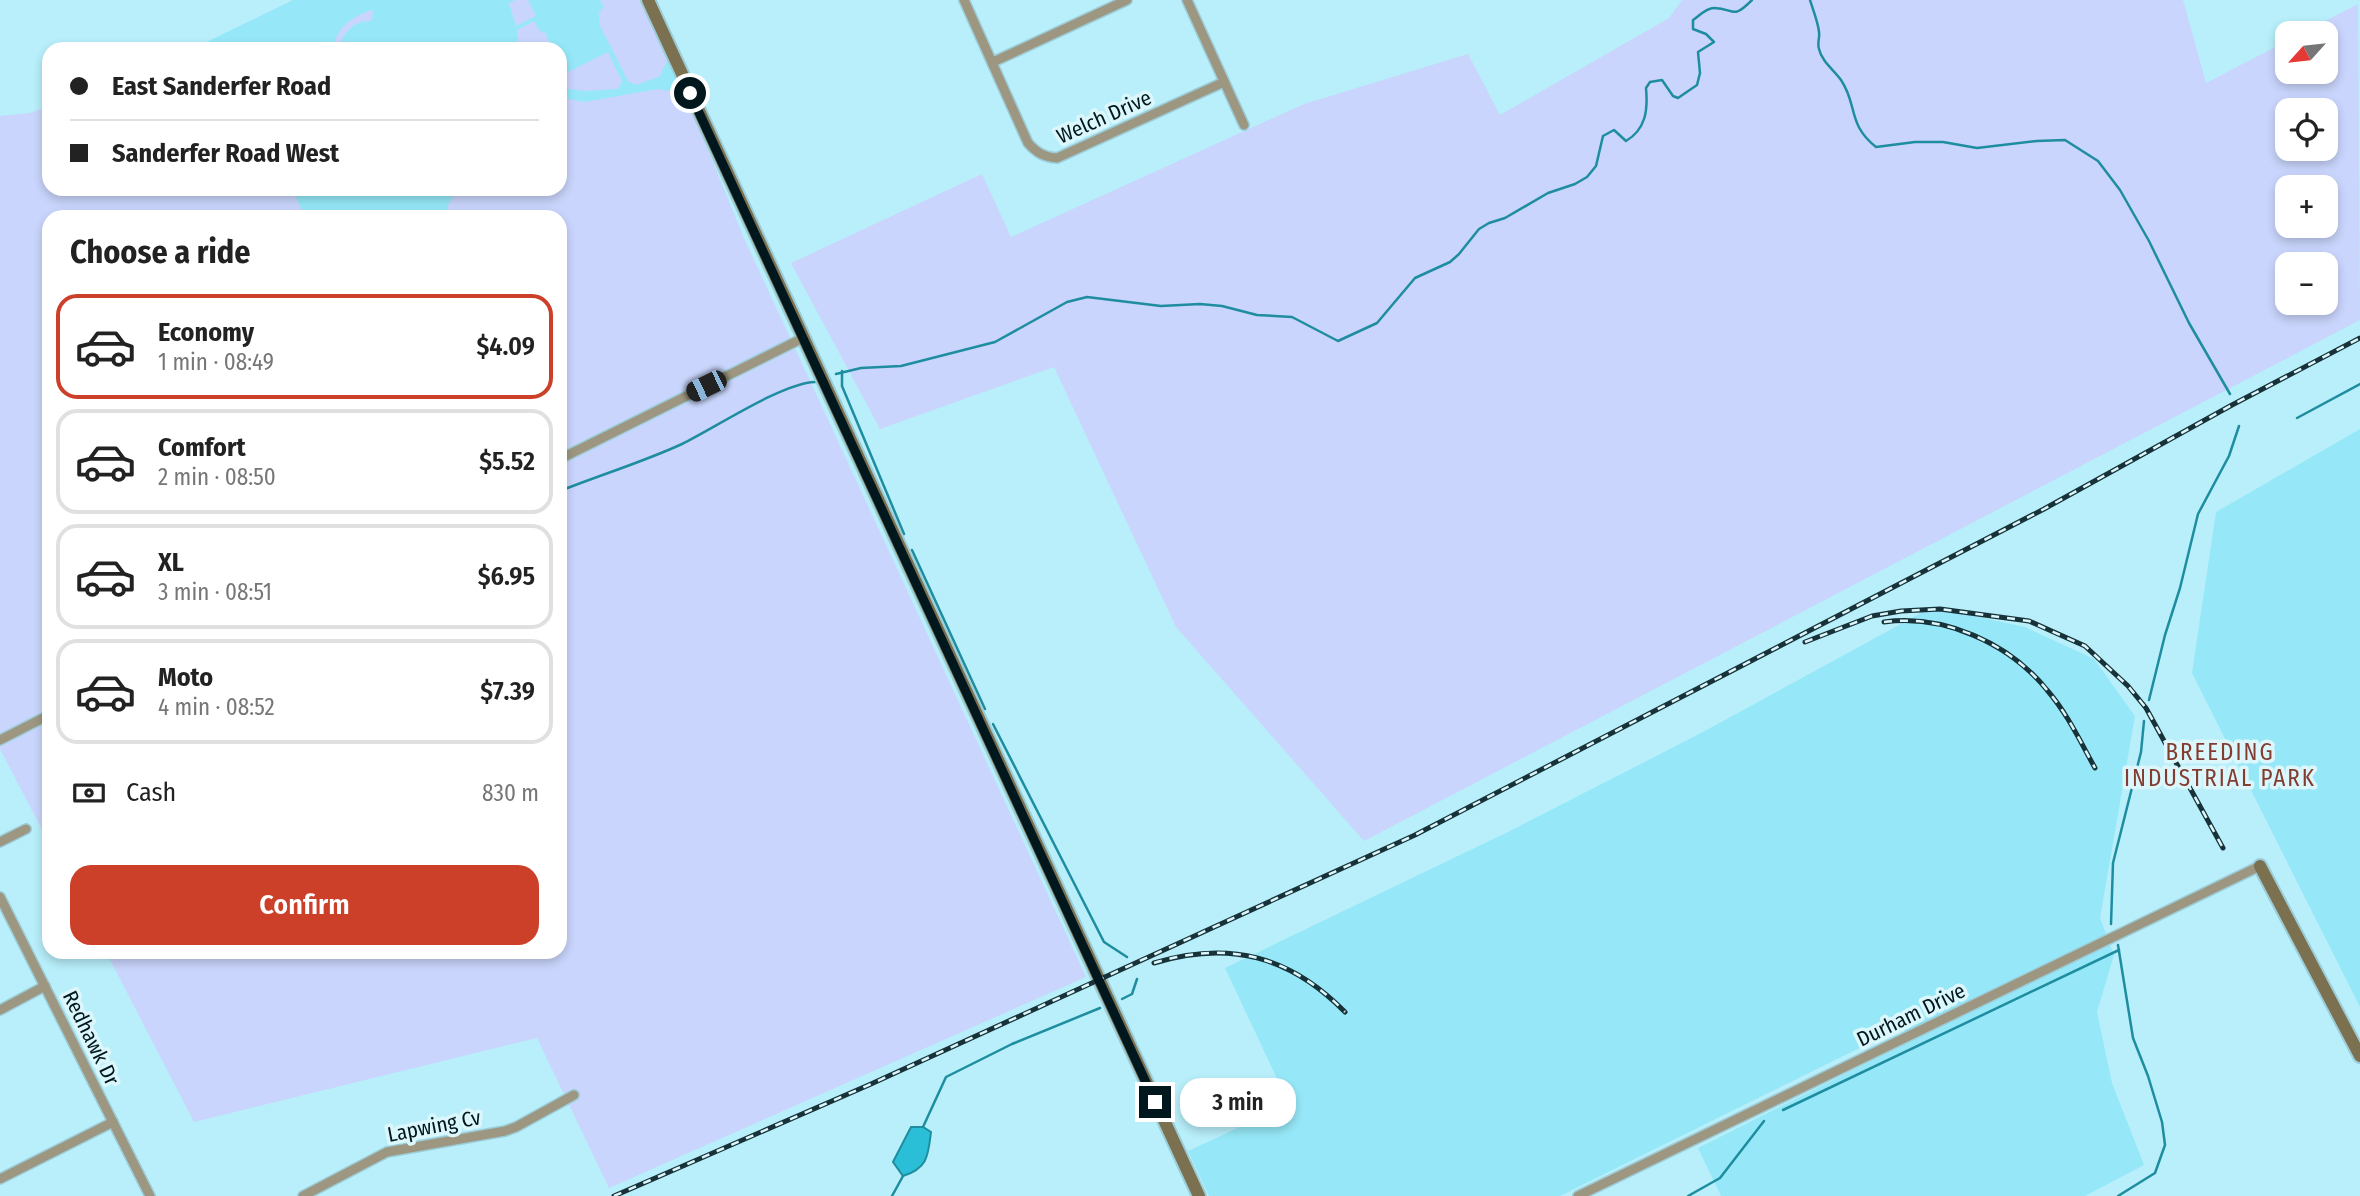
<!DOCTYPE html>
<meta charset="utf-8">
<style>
:root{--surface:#fff;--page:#f2f2f2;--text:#222;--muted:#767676;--line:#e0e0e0;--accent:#cc402a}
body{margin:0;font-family:"Fira Sans Condensed",sans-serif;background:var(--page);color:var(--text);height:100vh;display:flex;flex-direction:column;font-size:26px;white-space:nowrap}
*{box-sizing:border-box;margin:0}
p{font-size:23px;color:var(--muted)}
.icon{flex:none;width:38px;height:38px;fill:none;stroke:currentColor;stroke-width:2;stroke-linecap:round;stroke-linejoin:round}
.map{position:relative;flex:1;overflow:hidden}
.panel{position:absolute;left:42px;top:210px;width:525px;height:749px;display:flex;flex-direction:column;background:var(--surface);border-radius:21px;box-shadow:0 4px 10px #0003}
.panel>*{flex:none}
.guide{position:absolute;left:42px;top:42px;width:525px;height:154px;border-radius:21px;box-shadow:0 4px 10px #0003;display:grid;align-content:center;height:154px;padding:0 28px;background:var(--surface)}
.needle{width:46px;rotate:243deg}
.buttons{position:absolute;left:2275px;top:21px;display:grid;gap:14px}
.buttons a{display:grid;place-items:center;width:63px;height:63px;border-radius:14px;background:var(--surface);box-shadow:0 4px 10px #0003;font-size:35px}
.end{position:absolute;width:32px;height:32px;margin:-16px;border:9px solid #00171d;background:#fff;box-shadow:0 0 0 4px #fff}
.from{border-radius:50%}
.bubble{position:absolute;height:49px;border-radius:21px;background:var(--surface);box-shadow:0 4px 10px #0003;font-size:23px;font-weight:600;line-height:49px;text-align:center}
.car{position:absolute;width:21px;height:42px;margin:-21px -10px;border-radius:9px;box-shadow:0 0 5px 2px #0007;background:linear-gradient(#222 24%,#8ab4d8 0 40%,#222 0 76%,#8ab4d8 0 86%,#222 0)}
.guide b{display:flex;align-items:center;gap:24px;height:66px;font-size:26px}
.guide b+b{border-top:2px solid var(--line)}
.guide i{width:18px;height:18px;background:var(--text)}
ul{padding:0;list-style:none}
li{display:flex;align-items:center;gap:21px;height:105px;margin:0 14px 10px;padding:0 14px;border:4px solid var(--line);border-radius:21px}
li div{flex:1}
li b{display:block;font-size:26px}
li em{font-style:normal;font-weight:600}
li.current{border-color:var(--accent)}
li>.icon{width:63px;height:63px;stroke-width:1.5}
h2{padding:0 28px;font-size:32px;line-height:84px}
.pay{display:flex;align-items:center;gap:18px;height:77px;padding:0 28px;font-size:26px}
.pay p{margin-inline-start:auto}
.action{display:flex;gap:14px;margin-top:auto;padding:14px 28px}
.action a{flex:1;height:80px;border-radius:21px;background:var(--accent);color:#fff;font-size:28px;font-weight:600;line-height:80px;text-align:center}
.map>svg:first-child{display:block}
.built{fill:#96e8f8}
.green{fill:#c9d5fc;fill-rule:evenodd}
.water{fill:#2bbfd7;stroke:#1e8d9f;stroke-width:2}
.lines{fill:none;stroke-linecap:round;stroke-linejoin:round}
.stream{stroke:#1e8d9f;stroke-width:2.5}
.street-casing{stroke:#9bccd7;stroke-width:12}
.secondary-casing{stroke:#9bccd7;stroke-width:16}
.street{stroke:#9d9680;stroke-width:9}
.secondary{stroke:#7b704f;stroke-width:12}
.rail-casing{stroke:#173239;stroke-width:5}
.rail{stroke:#dcf7fc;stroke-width:2.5;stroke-dasharray:8;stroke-linecap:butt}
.route{stroke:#00171d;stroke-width:9}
.labels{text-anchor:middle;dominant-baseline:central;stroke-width:7;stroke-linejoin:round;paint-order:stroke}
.street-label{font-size:21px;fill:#00171d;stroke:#dcf7fc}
.neighbourhood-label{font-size:23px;letter-spacing:2px;fill:#833d30;stroke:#dcf7fc}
</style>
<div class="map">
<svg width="2360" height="1196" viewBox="0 0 2360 1196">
<rect width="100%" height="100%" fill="#b8effa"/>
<g class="built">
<polygon points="293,0 644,0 671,59 742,234 560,217 253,217 239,189 560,189 560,49 192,49"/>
<polygon points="2360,429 2360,1007 2192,673 2216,512"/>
<polygon points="1932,607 2025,627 2094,659 2135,716 2100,918 2114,955 2097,1012 2112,1083 2144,1165 2085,1196 1721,1196 1698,1148 1911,1041 1902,1027 1560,1196 1209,1196 1188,1151 1289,1104 1225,968 1512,830 1701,733"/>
</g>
<g class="green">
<polygon points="516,0 528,0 536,16 516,26 509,3"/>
<polygon points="600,0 644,0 669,58 659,77 635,85 628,81 599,24 599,12 604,7"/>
<path d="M1682 0H2183L2206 83 2287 41V72H2326V33H2302L2358 4 2360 320 1364 841 1176 627 1054 367 880 429 791 263 982 174 1011 237 1304 104 1468 54 1500 115 1669 18ZM2287 110H2326V149H2287ZM2287 187H2326V226H2287ZM2287 264H2326V303H2287Z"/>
<path d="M371 10 373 12 372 21C354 21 343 31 339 49H333C337 26 351 18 371 10Z"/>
<polygon points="534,21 540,32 544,31 552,47 548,49 519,49 517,30"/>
<polygon points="608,52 622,81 618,89 585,91 560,88 560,63 566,73"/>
<path d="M658 89 675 92 687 98 742 234 1086 977 609 1188 537 1038 194 1122 106 952H560V217H445C447 204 452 200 456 189H560V97L584 102Z"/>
<polygon points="49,106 49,189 292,189 305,217 49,217 49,843 0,749 0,116 30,113"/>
</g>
<path class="water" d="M911 1127H923L931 1132C928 1156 928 1168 903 1176L893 1162Z"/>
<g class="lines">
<g class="stream">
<path d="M1810 0C1813 10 1818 22 1819 32 1820 37 1817 44 1819 49 1822 62 1834 70 1841 80 1858 105 1847 124 1876 147L1915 142H1943L1977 148 2037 141 2065 140 2098 161 2120 190 2149 241 2189 323 2230 394"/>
<polyline points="842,371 842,386 904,534"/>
<path d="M836 374 861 368 901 366 995 342 1067 302 1087 297 1161 306 1200 304 1222 306 1257 315 1292 317 1338 341 1377 323 1415 278 1450 262 1459 254 1479 229 1489 223 1505 218 1548 193 1575 184 1587 177 1596 166 1603 136 1614 130 1626 141C1646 129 1648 110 1646 88L1650 82 1662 80 1673 96 1678 98 1697 85 1700 73 1698 52 1714 42 1706 34 1693 29V20C1699 16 1706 8 1714 8 1735 8 1731 21 1752 0"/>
<polyline points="2297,418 2360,384"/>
<path d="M560 491C600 475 643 462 682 444 715 428 782 383 815 382"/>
<polyline points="912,550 985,709"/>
<polyline points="2149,700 2165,635 2180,588 2198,514 2229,456 2239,426"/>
<polyline points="993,724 1104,942 1127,957"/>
<polyline points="2111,924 2113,863 2141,752 2144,721"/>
<polyline points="2118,945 2133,1038 2148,1076 2162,1122 2165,1145 2155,1173 2118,1196"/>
<polyline points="1122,999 1132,994 1137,979"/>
<polyline points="1783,1110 2119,950"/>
<polyline points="923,1127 946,1077 1012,1044 1100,1008"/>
<polyline points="892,1196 903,1176"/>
<polyline points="1688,1196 1720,1178 1764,1121"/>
</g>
<g class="street-casing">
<g id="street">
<path d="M964 0 1028 143C1037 153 1044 157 1057 158L1224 82"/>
<polyline points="1187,0 1244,125"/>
<polyline points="993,62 1127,0"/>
<polyline points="560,459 803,338"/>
<polyline points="0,740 49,715"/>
<polyline points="0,842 26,829"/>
<polyline points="0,897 150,1196"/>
<polyline points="0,1010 45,986"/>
<polyline points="0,1179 113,1122"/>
<polyline points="303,1196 387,1152 505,1131 516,1127 574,1095"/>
<polyline points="1578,1196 2260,866"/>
</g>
</g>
<g class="secondary-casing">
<g id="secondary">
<polyline points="648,0 1199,1196"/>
<polyline points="2260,866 2360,1056"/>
</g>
</g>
<use href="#street" class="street"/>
<use href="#secondary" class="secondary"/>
<g class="rail-casing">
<g id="rail">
<path d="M1884 622C1944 614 2009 643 2047 690 2067 713 2080 741 2095 768"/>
<polyline points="1805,642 1872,616 1901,611 1940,609 2029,621 2085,646 2128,686 2146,708 2223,848"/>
<path d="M1154 963C1229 940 1290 956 1345 1012"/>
<polyline points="614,1196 871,1084 1415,835 2044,509 2232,405 2360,338"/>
</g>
</g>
<use href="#rail" class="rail"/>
</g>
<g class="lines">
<polyline class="route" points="690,93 1155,1102"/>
</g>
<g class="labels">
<g class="street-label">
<text transform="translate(1104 117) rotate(-24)">Welch Drive</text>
<text transform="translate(1911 1015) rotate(-26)">Durham Drive</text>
<text transform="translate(91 1038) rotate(64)">Redhawk Dr</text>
<text transform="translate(434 1126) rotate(-11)">Lapwing Cv</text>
</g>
<g class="neighbourhood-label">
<text x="2220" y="752">BREEDING<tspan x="2220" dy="26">INDUSTRIAL PARK</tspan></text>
</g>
</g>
</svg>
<div class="buttons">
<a><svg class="needle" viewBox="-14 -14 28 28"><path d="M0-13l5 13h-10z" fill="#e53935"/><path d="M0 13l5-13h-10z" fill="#767676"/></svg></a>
<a><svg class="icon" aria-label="locate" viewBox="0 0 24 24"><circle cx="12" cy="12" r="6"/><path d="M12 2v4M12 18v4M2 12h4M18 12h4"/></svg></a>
<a>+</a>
<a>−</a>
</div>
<i class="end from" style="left:690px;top:93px"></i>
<i class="end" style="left:1155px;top:1102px"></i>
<div class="bubble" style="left:1180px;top:1078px;width:116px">3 min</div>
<i class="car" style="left:706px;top:386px;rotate:244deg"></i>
<div class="guide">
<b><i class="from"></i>East Sanderfer Road</b>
<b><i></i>Sanderfer Road West</b>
</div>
<section class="panel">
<h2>Choose a ride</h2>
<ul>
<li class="current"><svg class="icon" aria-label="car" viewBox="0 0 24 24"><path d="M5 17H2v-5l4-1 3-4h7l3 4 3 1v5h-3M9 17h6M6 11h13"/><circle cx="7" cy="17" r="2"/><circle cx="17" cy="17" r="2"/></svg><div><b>Economy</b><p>1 min · 08:49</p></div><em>$4.09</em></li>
<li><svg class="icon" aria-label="car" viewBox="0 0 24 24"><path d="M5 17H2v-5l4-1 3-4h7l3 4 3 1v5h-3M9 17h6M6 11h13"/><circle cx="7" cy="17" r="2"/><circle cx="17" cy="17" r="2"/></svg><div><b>Comfort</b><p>2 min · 08:50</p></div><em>$5.52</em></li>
<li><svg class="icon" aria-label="car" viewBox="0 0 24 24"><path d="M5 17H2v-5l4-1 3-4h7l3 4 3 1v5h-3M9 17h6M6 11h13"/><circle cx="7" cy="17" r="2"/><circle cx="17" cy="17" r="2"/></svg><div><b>XL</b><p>3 min · 08:51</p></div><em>$6.95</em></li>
<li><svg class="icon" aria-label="car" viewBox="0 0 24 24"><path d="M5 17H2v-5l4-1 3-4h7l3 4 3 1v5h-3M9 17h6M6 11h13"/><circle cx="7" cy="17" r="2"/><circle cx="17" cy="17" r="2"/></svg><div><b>Moto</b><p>4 min · 08:52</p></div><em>$7.39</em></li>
</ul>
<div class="pay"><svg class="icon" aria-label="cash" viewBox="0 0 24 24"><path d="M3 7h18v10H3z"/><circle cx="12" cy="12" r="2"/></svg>Cash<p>830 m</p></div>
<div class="action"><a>Confirm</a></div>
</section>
</div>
